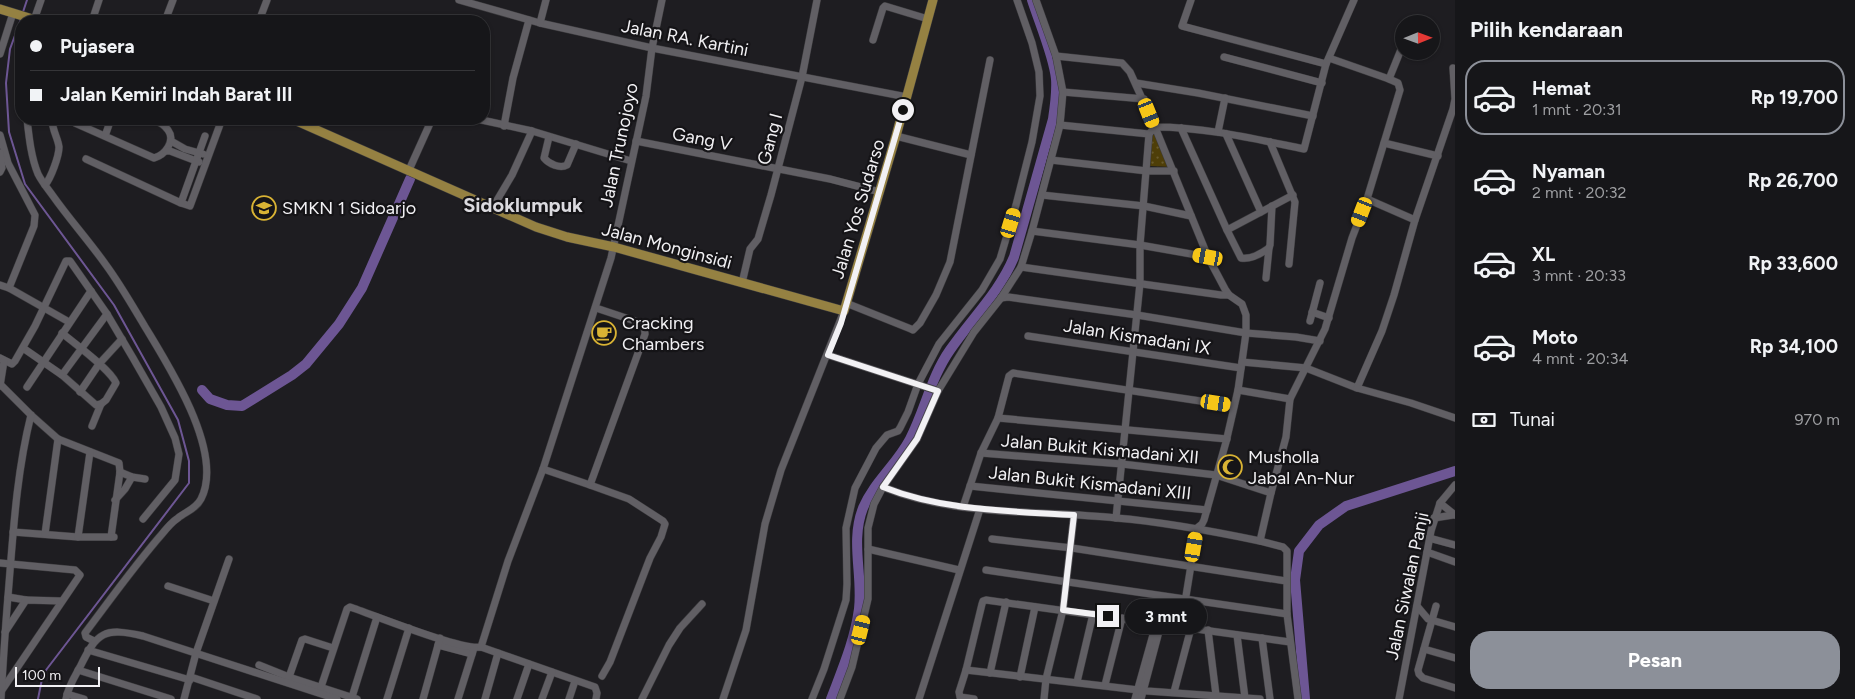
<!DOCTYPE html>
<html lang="id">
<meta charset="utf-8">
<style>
:root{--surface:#161619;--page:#232326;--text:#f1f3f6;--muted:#9e9fa2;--line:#353538;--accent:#8c9099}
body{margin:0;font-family:Figtree,sans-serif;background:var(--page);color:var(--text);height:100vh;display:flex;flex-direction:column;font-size:19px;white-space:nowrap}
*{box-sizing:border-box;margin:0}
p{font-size:16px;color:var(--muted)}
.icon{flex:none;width:28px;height:28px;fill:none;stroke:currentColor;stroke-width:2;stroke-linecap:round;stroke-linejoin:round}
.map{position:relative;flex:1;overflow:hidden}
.panel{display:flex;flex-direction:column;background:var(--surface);width:400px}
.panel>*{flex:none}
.top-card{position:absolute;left:15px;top:15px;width:475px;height:110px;border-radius:20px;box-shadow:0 1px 4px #0004,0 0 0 1px var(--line);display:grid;align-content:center;height:110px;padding:0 15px;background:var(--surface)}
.needle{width:32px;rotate:89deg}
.fabs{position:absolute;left:1395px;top:15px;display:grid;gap:10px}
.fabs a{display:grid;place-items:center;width:45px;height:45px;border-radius:50%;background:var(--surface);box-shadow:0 1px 4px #0004,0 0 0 1px var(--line);font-size:25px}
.scale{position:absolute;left:15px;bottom:12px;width:85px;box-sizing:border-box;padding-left:5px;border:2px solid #f2f1f4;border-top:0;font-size:14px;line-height:18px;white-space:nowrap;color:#f2f1f4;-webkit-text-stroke:4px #151417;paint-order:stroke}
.end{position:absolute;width:22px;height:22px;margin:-11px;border:6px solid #f2f1f4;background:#111;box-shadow:0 0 0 2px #111}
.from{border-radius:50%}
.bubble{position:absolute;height:35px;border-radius:18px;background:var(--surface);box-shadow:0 1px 4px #0004,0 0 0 1px var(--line);font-size:16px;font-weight:700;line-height:35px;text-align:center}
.car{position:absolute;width:15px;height:30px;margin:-15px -8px;border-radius:6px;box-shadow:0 0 4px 1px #0007;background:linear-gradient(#f5c518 24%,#345 0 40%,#f5c518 0 76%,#345 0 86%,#f5c518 0)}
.top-card b{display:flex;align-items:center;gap:18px;height:48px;font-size:19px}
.top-card b+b{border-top:1px solid var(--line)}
.top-card i{width:12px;height:12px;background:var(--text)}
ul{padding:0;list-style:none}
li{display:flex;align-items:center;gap:15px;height:75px;margin:0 10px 8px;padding:0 5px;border:2px solid transparent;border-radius:20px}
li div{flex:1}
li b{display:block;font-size:19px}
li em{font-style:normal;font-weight:700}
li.on{border-color:var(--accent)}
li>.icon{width:45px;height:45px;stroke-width:1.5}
h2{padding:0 15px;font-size:22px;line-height:60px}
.pay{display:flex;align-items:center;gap:12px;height:55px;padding:0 15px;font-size:19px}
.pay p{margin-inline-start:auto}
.cta{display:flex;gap:10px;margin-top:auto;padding:10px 15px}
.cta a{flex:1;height:58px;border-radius:20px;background:var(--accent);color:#fff;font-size:20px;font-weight:700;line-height:58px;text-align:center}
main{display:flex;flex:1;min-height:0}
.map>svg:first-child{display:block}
.grass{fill:url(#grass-dots)}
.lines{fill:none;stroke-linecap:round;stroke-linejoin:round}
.stream{stroke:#6d5694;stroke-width:2}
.river{stroke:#6d5694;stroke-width:10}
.minor-casing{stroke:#3b3a3d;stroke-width:8}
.major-casing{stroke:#3b3a3d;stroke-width:10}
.minor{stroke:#615f64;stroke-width:7}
.major{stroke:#958142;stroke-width:9}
.route{stroke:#f2f1f4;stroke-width:6}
.labels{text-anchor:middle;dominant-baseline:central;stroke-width:4.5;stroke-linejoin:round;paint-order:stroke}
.street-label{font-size:18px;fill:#f2f1f4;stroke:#151417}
.poi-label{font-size:18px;fill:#f2f1f4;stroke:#151417;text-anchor:start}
.quarter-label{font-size:20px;font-weight:bold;fill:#dbdadf;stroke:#151417}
</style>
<main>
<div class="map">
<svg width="1455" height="699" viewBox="0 0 1455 699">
<defs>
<pattern id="grass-dots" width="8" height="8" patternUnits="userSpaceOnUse" patternTransform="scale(1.25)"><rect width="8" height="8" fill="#4e3e08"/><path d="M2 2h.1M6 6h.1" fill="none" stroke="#685a2d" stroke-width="1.8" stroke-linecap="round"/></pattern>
</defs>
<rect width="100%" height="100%" fill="#1e1d21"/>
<polygon class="grass" points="1152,135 1157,135 1172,167 1150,166"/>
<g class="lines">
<g class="stream">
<polyline points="23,12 27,0"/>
<polyline points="21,19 10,49 6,83 9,132 25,184 114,305 178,420 189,461 189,483 43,674 38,699"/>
</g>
<g class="river">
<polyline points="202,390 210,399 227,405 242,406 292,375 306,364 339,324 362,288 410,179"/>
<path d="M831 699C842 670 855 640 859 609 863 575 850 541 863 508 874 482 897 464 910 439 925 410 931 377 950 350 972 318 999 293 1014 257L1053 119C1055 106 1057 93 1056 79 1054 57 1039 22 1032 0"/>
<polyline points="1305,699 1295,580 1299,551 1319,525 1346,506 1455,471"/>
</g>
<g class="minor-casing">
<g id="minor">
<polyline points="459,0 540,23 652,48 907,97"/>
<polyline points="1191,0 1182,26 1326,64"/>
<polyline points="34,20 41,0"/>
<polyline points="92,21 99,0"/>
<polyline points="165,21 173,0"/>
<polyline points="259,21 267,0"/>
<polyline points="540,23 546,0"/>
<polyline points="873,40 883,8 885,6 928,19"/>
<polyline points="0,54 13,13"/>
<path d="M1056 56 1122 63 1130 72 1155 127C1205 127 1255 139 1304 149L1326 64 1354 0"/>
<polyline points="1224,57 1322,83"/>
<polyline points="1389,79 1402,47"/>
<polyline points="1136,83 1198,93 1313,116"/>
<polyline points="1063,92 1144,99"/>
<path d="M27 119C29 137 31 157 38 174 42 182 48 189 53 196 70 220 89 241 106 265 120 284 132 305 144 325 168 365 225 452 201 499 196 509 185 512 178 518 172 522 166 529 162 534 134 566 110 600 85 633L86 637 94 641"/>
<path d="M77 119 75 123 154 158C165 155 176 141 168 130 164 124 157 121 151 119"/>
<polyline points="477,119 532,131 631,161"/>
<polyline points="1060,125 1149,134"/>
<polyline points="504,126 513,78 529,20"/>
<polyline points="1155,127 1208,257 1225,289 1229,295 1242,304 1246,315 1246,333 1238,390 1226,442 1204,520 1202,524 1197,528 1181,627"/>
<polyline points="1181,128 1227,230 1261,212"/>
<polyline points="1218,132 1225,98"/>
<polyline points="1226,134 1261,212 1293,195"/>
<polyline points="0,135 8,163 35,215 34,226 9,288"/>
<polyline points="105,136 111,119"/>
<polyline points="896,136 971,155"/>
<path d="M549 137 544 158C549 164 560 169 567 165L576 144"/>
<polyline points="171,141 185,149 203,154"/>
<polyline points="636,141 830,179 880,192"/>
<polyline points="1270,142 1295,202 1289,264"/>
<polyline points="1384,143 1438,156"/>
<polyline points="166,151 170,151 199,162"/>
<polyline points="0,153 2,168 0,172"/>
<polyline points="86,159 181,203 190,206 222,119"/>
<polyline points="1051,160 1147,171 1174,171"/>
<polyline points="409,170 432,119"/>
<path d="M45 185C51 178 59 156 59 147 58 138 52 130 52 119"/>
<polyline points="1042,195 1144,206 1191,216"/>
<polyline points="1367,199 1415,220"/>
<polyline points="181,203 205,136"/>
<polyline points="493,207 512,175 532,131"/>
<path d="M1227 230 1241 258C1251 260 1262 253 1269 248L1270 245 1272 206"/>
<polyline points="1032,231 1140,245 1208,257"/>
<polyline points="1021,267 1221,295 1229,295"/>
<polyline points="1266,278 1269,248"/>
<polyline points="742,283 750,249 758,239 771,195 802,77 817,0"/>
<polyline points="0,285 9,288 69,322"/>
<polyline points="1001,298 1008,297 1137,315 1246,333 1296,337 1320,341"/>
<polyline points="846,303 911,329 913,330 920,323 936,295 950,262 990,60"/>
<polyline points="1312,312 1329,318"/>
<polyline points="1310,321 1320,283"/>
<path d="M62 333C75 344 110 369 116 383L106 400 101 404 92 426"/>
<polyline points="1028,336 1241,368"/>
<polyline points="23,348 62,375 96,405 101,404"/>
<polyline points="828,355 938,391"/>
<polyline points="0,358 12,364 15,361 35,326 66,261 70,261 107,314 133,358 161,407 175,438 179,454 175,480 143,519"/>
<polyline points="1242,362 1306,368 1357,388 1382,331 1394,295 1415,220 1453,109 1455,99 1453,68"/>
<polyline points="62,375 107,314"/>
<polyline points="0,384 31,415 58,439 119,463 120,472 111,537"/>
<polyline points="0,386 4,361"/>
<polyline points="27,387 91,291"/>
<polyline points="1357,388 1411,403 1455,418"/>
<polyline points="1238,390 1290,399"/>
<polyline points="80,392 99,364 122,339"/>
<polyline points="998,418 1227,439"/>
<polyline points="981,453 1122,464 1216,475 1271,493 1286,437 1290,399 1325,329 1352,238 1367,199 1400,90 1398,83 1389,79 1329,58"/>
<polyline points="543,469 590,485 645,334 644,324 596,308"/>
<polyline points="120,472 132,477 145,479"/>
<polyline points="590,485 629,499 663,521 665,524 661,537 650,558 610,662 602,676"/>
<polyline points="970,486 1207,510"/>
<path d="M883 487C956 517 1039 510 1116 518 1165 522 1212 531 1260 541"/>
<polyline points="1271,493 1260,541 1283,547 1287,551 1287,614 1298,699"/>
<polyline points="115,500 125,489 132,477"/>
<polyline points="1440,503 1455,515"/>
<polyline points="963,507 981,453 998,418 1009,376 1013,373 1234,406"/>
<polyline points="1116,518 1140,283 1140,245 1149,134 1155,127"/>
<polyline points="1434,518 1453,515"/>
<polyline points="13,532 78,537 114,537"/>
<polyline points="45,534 58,439"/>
<polyline points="78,537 90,452"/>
<polyline points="1429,538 1455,545"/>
<polyline points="992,539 1072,548 1286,581"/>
<polyline points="868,549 959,570"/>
<polyline points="1427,552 1455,562"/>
<polyline points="0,563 75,570 80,575 2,690"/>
<polyline points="986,570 1287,614"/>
<polyline points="168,586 214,601"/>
<polyline points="8,597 26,600"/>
<polyline points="1417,606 1428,619 1455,627"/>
<polyline points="1436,606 1418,670 1419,674 1423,678 1455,688"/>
<polyline points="1208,630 1216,695"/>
<polyline points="5,632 26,600 61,601"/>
<polyline points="1237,635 1245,698"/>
<polyline points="1262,638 1270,699"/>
<polyline points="438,645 472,654"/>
<polyline points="481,647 508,561 543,469 611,258 646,96 652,48 662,0"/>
<polyline points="1424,649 1455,658"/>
<polyline points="88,650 190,680"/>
<polyline points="259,665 289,677 357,699"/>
<polyline points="78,670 171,699"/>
<polyline points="966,670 1147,691 1260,699"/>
<polyline points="990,673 1006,602"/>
<polyline points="191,677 257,699"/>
<polyline points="289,677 302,640 305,639 333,648"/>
<polyline points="1020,677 1035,607"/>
<polyline points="1077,682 1093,614"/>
<polyline points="1105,685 1122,618"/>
<path d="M321 687 347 609 350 607C374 615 462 651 481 647L595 687 597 693 596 699"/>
<polyline points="1174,692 1191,628"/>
<polyline points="67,694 84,699"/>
<polyline points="352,697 377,617"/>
<path d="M1 699C3 665 5 631 8 596 13 536 16 475 31 415"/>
<path d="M66 699C68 687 74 678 80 667 97 632 104 627 143 636L337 699"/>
<polyline points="184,699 196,653 229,559"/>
<polyline points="387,699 409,628"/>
<polyline points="423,699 440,638"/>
<polyline points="458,699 474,648"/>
<polyline points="485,699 498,653"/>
<polyline points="517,699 529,664"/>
<polyline points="542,699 552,672"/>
<polyline points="569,699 575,681"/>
<polyline points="642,699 669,645 680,628 702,604"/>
<polyline points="723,699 746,630 765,524 781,470 844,311"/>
<polyline points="812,699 824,669 846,600 847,584 846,528 855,488 876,448 887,435 898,431 900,428 908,412 918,384 939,344 982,290 1000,259 1016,205 1032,142 1040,96 1039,72 1032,43 1017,0"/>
<polyline points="840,699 852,667 868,599 868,528 874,504 883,487 917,439 938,391 974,332 1001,298 1021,267 1032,231 1060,125 1063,92 1056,56 1036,0"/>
<polyline points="919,699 980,509"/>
<polyline points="974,699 960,697 959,692 966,670 982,604 983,601 986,600 1290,642"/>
<polyline points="1044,699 1046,679 1063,610 1074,515"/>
<polyline points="1135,699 1156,624"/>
<polyline points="1141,699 1161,624"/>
<polyline points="1399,699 1431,531 1440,503 1455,485"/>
</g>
</g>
<g class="major-casing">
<g id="major">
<polyline points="0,9 39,21"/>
<polyline points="292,119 536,227 567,237 614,247 844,311 896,136 933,0"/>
</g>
</g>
<use href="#minor" class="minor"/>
<use href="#major" class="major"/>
</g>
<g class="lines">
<path class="route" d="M903 110 841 323 828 355 938 391 917 439 883 487C943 511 1010 511 1074 515L1063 610 1108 616"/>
</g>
<defs>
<g id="school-ring" transform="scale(1.25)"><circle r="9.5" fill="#151417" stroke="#d9b334" stroke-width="1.5"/><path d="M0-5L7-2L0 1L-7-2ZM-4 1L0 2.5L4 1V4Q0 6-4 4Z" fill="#d9b334"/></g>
<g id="cafe-ring" transform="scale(1.25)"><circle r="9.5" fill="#151417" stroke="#d9b334" stroke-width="1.5"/><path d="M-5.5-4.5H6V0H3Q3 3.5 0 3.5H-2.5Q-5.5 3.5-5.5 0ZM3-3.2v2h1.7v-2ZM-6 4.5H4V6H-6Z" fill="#d9b334"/></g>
<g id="mosque-ring" transform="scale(1.25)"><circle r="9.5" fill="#151417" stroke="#d9b334" stroke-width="1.5"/><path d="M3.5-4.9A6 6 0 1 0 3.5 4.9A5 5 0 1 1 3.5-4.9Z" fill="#d9b334"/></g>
</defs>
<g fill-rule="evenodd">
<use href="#school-ring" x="264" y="208"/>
<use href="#cafe-ring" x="604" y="333"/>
<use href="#mosque-ring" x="1230" y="467"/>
</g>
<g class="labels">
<g class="street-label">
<text transform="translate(685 38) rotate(11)">Jalan RA. Kartini</text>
<text transform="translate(702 139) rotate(11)">Gang V</text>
<text transform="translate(770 139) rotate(-75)">Gang I</text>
<text transform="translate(619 145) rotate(-78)">Jalan Trunojoyo</text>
<text transform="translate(858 209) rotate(-73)">Jalan Yos Sudarso</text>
<text transform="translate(667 246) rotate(15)">Jalan Monginsidi</text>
<text transform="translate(1137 337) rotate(9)">Jalan Kismadani IX</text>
<text transform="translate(1100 449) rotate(5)">Jalan Bukit Kismadani XII</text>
<text transform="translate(1090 483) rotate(6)">Jalan Bukit Kismadani XIII</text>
<text transform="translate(1407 586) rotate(-78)">Jalan Siwalan Panji</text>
</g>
<g class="poi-label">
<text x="282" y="208">SMKN 1 Sidoarjo</text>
<text x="622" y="323">Cracking<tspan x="622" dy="21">Chambers</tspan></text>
<text x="1248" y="457">Musholla<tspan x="1248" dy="21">Jabal An-Nur</tspan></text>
</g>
<g class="quarter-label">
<text x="523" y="205">Sidoklumpuk</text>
</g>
</g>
</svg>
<div class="fabs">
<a><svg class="needle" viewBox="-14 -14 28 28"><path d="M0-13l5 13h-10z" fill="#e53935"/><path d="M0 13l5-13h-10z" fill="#9e9fa2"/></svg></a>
</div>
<div class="scale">100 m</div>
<i class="end from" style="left:903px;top:110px"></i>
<i class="end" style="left:1108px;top:616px"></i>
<div class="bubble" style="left:1125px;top:599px;width:82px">3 mnt</div>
<i class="car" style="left:1149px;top:113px;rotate:158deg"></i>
<i class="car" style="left:1362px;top:212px;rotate:201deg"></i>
<i class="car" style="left:1011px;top:223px;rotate:17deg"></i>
<i class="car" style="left:1208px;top:257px;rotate:280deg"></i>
<i class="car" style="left:1216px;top:403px;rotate:99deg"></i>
<i class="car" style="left:1194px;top:547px;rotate:10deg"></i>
<i class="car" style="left:861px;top:630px;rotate:14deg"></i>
<div class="top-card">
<b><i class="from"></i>Pujasera</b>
<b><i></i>Jalan Kemiri Indah Barat III</b>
</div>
</div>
<section class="panel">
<h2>Pilih kendaraan</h2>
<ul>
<li class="on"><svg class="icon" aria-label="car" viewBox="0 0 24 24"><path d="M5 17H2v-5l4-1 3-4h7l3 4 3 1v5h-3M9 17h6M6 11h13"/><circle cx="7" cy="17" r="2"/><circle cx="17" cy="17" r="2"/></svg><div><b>Hemat</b><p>1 mnt · 20:31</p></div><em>Rp 19,700</em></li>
<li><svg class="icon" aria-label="car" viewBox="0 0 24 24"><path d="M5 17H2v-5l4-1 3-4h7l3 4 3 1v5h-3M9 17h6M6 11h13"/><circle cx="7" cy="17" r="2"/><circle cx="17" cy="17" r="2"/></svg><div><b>Nyaman</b><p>2 mnt · 20:32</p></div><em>Rp 26,700</em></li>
<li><svg class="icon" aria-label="car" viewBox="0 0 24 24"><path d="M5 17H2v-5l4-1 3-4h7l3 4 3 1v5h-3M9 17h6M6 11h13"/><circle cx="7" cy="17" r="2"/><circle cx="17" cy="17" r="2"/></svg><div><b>XL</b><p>3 mnt · 20:33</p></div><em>Rp 33,600</em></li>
<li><svg class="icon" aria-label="car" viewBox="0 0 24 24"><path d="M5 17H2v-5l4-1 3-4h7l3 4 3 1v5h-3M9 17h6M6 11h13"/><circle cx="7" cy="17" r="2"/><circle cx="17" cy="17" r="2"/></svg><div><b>Moto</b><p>4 mnt · 20:34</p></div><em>Rp 34,100</em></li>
</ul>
<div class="pay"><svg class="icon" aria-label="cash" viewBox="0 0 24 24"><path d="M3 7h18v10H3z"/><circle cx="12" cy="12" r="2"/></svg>Tunai<p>970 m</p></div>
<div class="cta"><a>Pesan</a></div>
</section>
</main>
